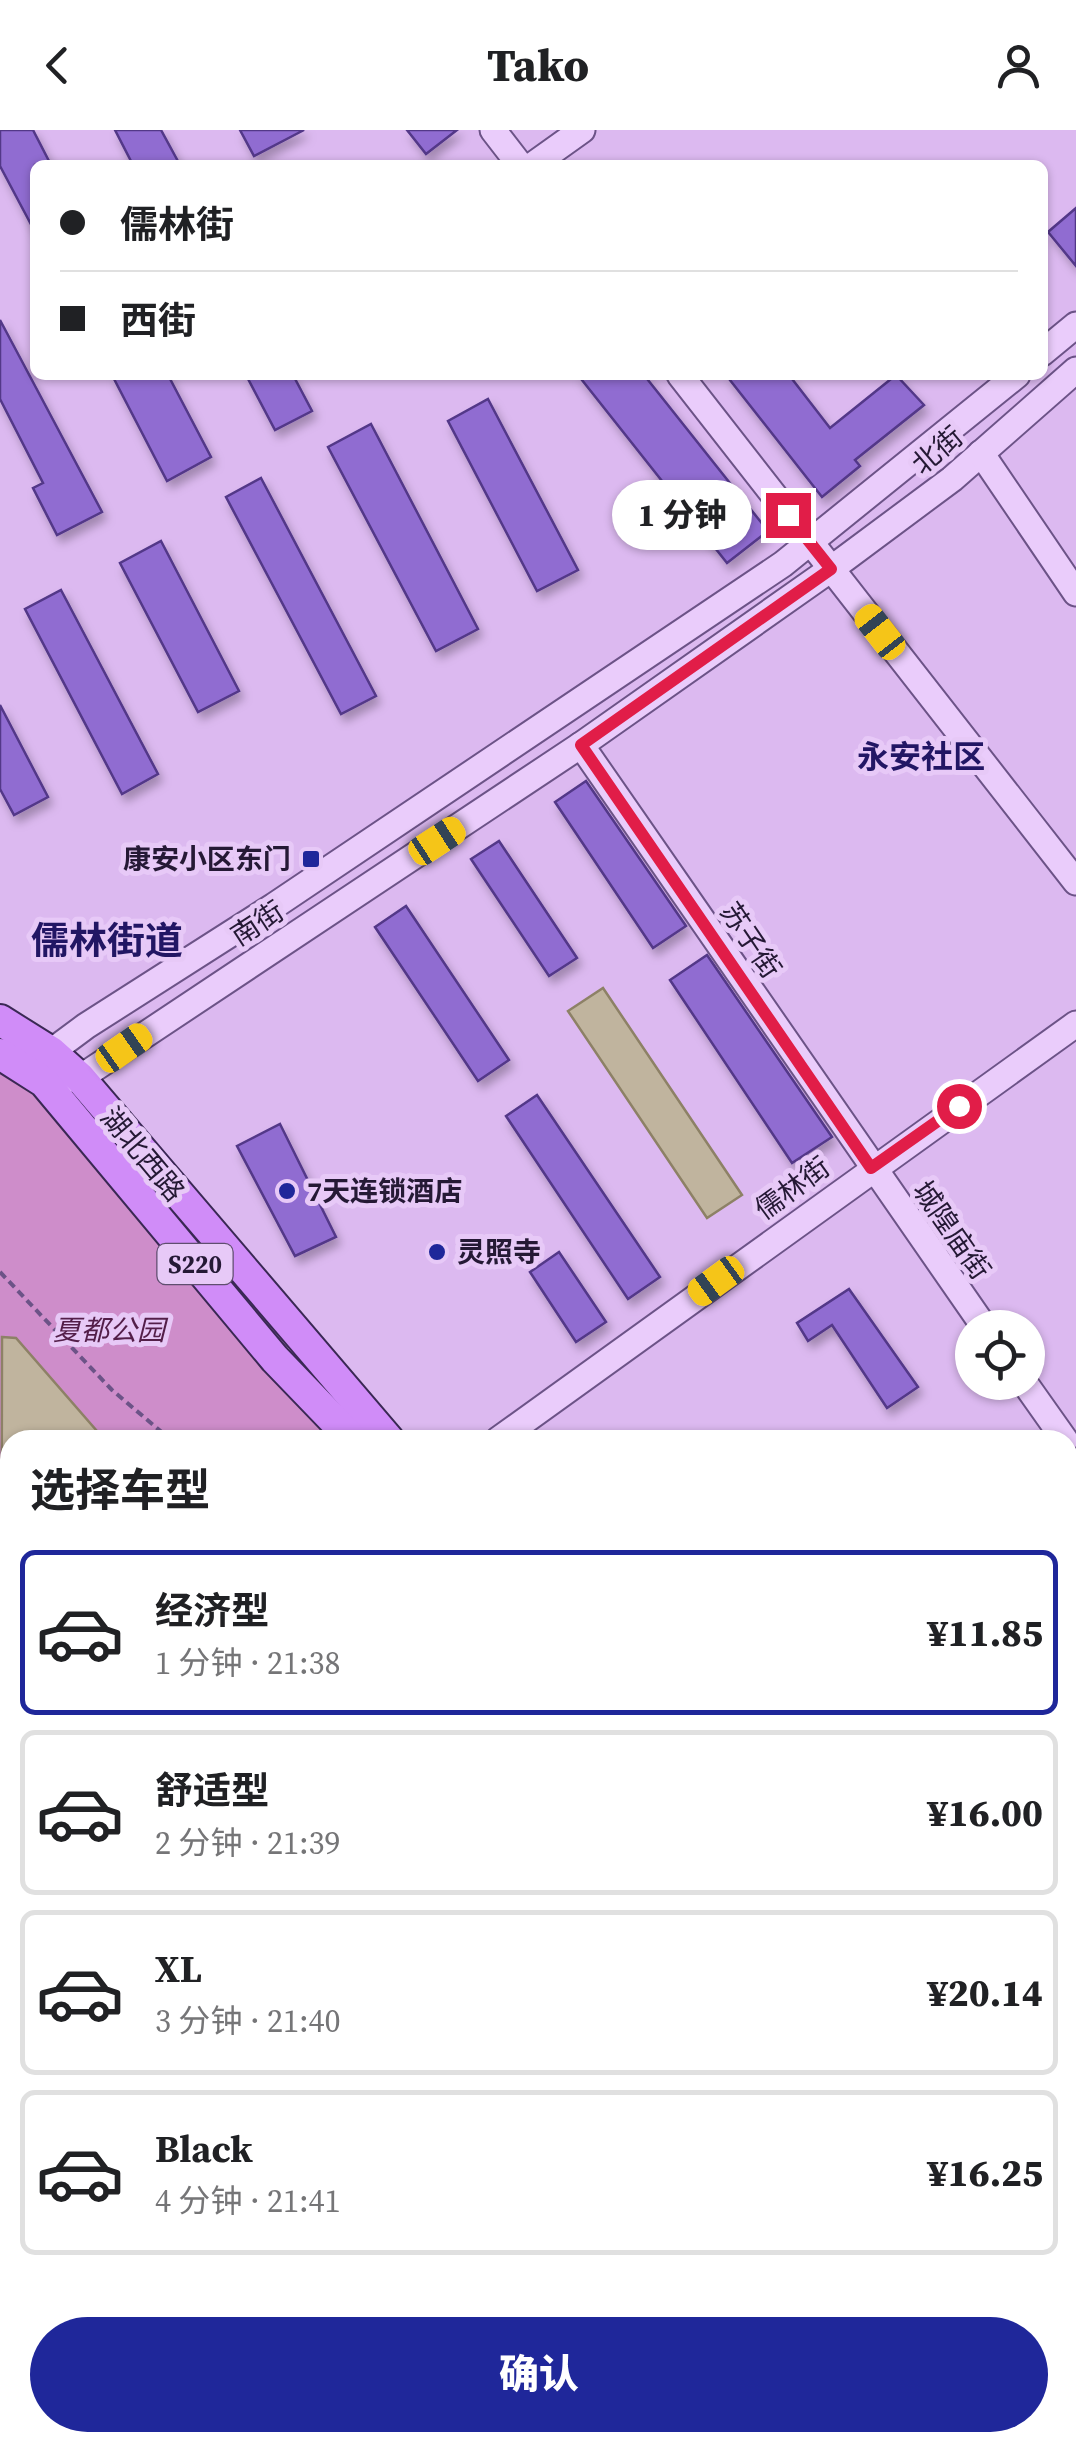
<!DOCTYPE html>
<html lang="zh">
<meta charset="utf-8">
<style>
:root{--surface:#fff;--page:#f6f6f6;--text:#202124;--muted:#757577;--line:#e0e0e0;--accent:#1f279a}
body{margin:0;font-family:"Source Serif 4","Noto Sans SC",serif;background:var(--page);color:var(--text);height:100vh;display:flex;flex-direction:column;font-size:38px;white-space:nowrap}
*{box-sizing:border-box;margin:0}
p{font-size:32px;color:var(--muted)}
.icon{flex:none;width:55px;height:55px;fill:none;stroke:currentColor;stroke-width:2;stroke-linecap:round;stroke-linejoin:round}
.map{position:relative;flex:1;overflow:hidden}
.panel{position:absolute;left:0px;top:1300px;width:1078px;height:1022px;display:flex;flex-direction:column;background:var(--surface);border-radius:30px 30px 0 0;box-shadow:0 2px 8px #0004}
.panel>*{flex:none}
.hud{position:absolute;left:30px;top:30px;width:1018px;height:220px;border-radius:15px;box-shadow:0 2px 8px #0004;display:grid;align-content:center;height:220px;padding:0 30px;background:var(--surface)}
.tools{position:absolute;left:955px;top:1180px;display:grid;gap:20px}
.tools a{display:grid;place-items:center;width:90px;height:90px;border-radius:50%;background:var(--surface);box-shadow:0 2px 8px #0004;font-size:50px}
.end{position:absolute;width:45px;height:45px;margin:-22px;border:12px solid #e11d48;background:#fff;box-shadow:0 0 0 5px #fff}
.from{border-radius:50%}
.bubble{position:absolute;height:70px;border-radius:35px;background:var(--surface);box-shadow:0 2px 8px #0004;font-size:32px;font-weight:800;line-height:70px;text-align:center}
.car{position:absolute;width:30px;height:60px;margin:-30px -15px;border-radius:12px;box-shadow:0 0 8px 2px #0007;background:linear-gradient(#f5c518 24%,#345 0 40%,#f5c518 0 76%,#345 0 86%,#f5c518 0)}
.hud b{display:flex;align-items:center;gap:35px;height:95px;font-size:38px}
.hud b+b{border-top:2px solid var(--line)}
.hud i{width:25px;height:25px;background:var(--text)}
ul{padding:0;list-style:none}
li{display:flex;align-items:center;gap:30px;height:165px;margin:0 20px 15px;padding:0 10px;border:5px solid var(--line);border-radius:15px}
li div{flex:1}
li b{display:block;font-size:38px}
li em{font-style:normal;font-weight:800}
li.selected{border-color:var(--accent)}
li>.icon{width:90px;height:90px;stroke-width:1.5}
h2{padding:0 30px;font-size:45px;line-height:120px}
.button{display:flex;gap:20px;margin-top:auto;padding:20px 30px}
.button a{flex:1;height:115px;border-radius:60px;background:var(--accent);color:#fff;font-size:40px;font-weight:800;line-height:115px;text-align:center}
header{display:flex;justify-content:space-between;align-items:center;height:130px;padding:0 30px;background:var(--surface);font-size:45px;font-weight:800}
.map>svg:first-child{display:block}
.green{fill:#ce8dca}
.water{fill:#c0b49e;stroke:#8d8166;stroke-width:2.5}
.building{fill:#906cd1;stroke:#523788;stroke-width:2.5;filter:url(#shadow)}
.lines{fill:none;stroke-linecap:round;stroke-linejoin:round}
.minor-casing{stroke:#6c5387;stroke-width:29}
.major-casing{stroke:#3a2854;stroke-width:34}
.path{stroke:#6c5387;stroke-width:4;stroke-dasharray:8 5;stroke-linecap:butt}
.minor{stroke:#eaccfb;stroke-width:25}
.major{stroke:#d08cf8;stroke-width:30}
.route{stroke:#e11d48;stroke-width:12}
.poi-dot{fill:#1f279a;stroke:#e7c9f7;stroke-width:4}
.labels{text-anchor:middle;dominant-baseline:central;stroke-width:10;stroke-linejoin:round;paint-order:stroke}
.shield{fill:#e7c9f7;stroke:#5f4e6f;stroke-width:2.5}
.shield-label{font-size:25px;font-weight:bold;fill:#251935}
.street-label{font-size:28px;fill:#251935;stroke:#e7c9f7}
.poi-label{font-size:28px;font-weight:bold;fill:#251935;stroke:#e7c9f7;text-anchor:start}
.park-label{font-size:28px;font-style:italic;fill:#531e49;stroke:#e7c9f7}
.quarter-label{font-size:32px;font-weight:bold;fill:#221664;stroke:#e7c9f7}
.district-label{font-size:38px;font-weight:bold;fill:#221664;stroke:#e7c9f7}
</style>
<header><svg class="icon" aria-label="back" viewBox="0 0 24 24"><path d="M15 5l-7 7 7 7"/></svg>Tako<svg class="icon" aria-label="person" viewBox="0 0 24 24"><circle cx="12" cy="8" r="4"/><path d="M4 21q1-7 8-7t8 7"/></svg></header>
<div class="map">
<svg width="1076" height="2322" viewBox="0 0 1076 2322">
<defs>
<filter id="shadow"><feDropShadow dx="4" dy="7" stdDeviation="5" flood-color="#0004"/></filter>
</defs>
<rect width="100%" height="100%" fill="#dcb9f0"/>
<g class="green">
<polygon points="0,926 353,1310 10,1310 10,2312 1068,2312 1068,2000 1076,2008 1076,2322 0,2322"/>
<polygon points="1076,1598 1076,1901 1068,1894 1068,1604"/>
</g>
<g class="water">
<polygon points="603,858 742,1065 707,1088 568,881"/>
<polygon points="2,1207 16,1208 97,1301 114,1310 10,1310 10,2312 560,2313 546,2322 0,2322"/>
</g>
<g class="building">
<polygon points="0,0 33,0 51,35 35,35 35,102 0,36"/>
<polygon points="115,0 161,0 180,35 133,35"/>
<polygon points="240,0 304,0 254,26"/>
<polygon points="407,0 457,0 426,24"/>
<polygon points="1076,78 1076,136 1048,102"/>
<polygon points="0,190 102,382 57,405 33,358 43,353 0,269"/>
<polygon points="112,245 168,245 211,327 167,351"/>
<polygon points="246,245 293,245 312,281 275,300"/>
<polygon points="578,245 644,245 768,401 727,433"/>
<polygon points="726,245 789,245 830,298 896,245 924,275 855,330 860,336 822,367"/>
<polygon points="488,269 578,440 537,461 448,291"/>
<polygon points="371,294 478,499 436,521 328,317"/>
<polygon points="261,348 376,566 341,584 226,367"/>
<polygon points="161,411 239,561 198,582 120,433"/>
<polygon points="61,460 158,644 122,664 25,479"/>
<polygon points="0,575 48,667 14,685 0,659"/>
<polygon points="586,651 686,796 653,818 555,672"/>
<polygon points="499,711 577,828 549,846 471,729"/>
<polygon points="406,776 509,930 478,951 375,797"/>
<polygon points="707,825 832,1007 792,1033 670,850"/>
<polygon points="537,965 660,1147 628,1169 506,986"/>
<polygon points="280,994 336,1107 295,1126 237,1016"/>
<polygon points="559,1122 606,1192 576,1212 530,1142"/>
<polygon points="849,1159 918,1257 887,1278 832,1195 808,1211 797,1193"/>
</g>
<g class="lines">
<g class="minor-casing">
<g id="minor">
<polyline points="493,0 520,35"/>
<polyline points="533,35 582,0"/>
<polyline points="1042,223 1076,195"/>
<polyline points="680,245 1076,752"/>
<polyline points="1017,245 783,434 274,776 86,896 51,922 44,952 80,948 581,615 831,439 952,349 1076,240"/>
<polyline points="981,323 1076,463"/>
<polyline points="581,615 985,1198"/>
<polyline points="1024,1252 1065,1310"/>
<polyline points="498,1310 1076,894"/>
<polyline points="1068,1546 1076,1541"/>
<polyline points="1068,1574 1076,1568"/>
</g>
</g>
<g class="major-casing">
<g id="major">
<polyline points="0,890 51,922 80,948 389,1310"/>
<polyline points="0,924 44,952 275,1229 353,1310"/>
<polyline points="1068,1951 1076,1960"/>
<polyline points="1068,2000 1076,2008"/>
</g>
</g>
<g class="path">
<polyline points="0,1142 112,1260 171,1310"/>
<polyline points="611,2322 625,2312"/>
</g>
<use href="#minor" class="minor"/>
<use href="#major" class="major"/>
</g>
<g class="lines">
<polyline class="route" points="788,385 831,439 581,615 871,1038 959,976"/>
</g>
<g class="poi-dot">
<rect x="301" y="719" width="20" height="20" rx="5"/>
<circle cx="287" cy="1061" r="10"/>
<circle cx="437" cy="1122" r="10"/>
</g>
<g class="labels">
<rect class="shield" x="157.5" y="1114" width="75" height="40" rx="8"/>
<g class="shield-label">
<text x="195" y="1134">S220</text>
</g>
<g class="street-label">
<text transform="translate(937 320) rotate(-40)">北街</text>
<text transform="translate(257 793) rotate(-33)">南街</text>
<text transform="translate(751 810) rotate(56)">苏子街</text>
<text transform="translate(143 1024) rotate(50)">湖北西路</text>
<text transform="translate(792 1058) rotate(-36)">儒林街</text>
<text transform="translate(952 1100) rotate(55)">城隍庙街</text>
</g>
<g class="poi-label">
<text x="291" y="729" text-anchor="end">康安小区东门</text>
<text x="307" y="1061">7天连锁酒店</text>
<text x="457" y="1122">灵照寺</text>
</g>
<g class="park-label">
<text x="109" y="1200">夏都公园</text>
</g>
<g class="quarter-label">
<text x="921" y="627">永安社区</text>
</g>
<g class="district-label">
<text x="107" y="811">儒林街道</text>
</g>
</g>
</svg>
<div class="tools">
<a><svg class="icon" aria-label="locate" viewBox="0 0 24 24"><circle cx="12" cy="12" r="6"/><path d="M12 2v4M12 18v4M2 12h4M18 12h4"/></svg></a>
</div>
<i class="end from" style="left:959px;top:976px"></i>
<i class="end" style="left:788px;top:385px"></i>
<div class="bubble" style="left:612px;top:350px;width:140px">1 分钟</div>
<i class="car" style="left:880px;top:502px;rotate:322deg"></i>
<i class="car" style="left:437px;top:711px;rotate:57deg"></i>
<i class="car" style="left:124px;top:918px;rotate:55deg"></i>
<i class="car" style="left:716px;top:1151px;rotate:234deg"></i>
<div class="hud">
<b><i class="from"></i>儒林街</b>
<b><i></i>西街</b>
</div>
<section class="panel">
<h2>选择车型</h2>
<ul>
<li class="selected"><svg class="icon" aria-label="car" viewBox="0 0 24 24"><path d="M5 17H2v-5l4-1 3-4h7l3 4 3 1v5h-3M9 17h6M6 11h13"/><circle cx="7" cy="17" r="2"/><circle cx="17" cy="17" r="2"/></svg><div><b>经济型</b><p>1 分钟 · 21:38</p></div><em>¥11.85</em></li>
<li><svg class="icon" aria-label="car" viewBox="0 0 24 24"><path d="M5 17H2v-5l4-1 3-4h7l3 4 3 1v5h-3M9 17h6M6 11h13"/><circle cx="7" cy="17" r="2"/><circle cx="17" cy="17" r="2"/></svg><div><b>舒适型</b><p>2 分钟 · 21:39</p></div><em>¥16.00</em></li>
<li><svg class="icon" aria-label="car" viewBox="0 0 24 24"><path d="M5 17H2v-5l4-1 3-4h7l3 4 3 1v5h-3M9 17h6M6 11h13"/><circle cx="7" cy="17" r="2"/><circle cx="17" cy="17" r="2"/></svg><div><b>XL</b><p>3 分钟 · 21:40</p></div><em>¥20.14</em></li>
<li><svg class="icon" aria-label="car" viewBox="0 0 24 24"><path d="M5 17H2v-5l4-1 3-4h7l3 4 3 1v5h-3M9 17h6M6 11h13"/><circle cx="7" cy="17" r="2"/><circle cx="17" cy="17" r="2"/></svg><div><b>Black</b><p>4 分钟 · 21:41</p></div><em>¥16.25</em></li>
</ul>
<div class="button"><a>确认</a></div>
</section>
</div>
